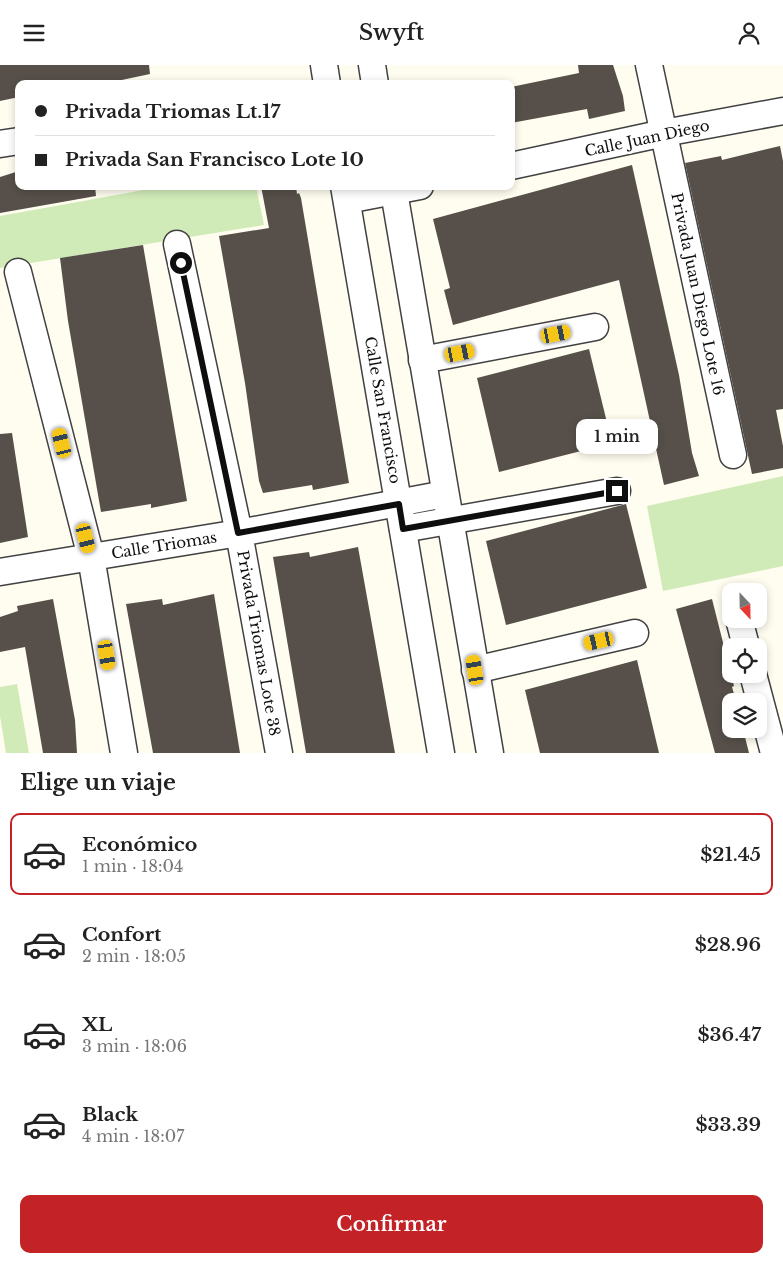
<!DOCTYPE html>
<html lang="es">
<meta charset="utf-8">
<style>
:root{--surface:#fff;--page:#f2f2f2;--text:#222;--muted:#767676;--line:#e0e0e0;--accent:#c32227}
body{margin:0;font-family:"Libre Baskerville",serif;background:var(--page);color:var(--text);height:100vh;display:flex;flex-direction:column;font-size:19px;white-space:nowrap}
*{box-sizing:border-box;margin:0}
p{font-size:16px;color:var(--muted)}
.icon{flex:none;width:28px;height:28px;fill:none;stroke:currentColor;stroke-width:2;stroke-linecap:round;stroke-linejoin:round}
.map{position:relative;height:688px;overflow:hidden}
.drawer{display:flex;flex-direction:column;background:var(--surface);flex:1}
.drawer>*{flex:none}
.hud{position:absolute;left:15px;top:15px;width:500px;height:110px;border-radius:10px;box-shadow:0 2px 8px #0003;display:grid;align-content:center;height:110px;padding:0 20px;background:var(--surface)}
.needle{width:32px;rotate:158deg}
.buttons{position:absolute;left:722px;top:518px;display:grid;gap:10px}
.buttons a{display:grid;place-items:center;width:45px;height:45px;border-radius:10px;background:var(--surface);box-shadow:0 2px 8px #0003;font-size:25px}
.end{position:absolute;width:22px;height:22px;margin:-11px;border:6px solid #0e0e0e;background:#fff;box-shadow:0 0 0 2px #fff}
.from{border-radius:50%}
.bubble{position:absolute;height:35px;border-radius:10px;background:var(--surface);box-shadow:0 2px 8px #0003;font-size:16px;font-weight:600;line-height:35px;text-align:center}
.car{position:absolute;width:15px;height:30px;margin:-15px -8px;border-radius:6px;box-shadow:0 0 4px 1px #0007;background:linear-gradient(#f5c518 24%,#345 0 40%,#f5c518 0 76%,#345 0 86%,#f5c518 0)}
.hud b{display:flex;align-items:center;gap:18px;height:48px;font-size:19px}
.hud b+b{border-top:1px solid var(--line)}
.hud i{width:12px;height:12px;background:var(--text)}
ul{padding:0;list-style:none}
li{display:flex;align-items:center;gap:15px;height:82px;margin:0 10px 8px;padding:0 10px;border:2px solid transparent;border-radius:10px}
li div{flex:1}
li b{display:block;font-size:19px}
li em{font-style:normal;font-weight:600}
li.current{border-color:var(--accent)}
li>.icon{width:45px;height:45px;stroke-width:1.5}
h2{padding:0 20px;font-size:22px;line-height:60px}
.primary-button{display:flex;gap:10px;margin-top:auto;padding:10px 20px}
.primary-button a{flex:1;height:58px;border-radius:10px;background:var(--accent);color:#fff;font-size:20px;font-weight:600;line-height:58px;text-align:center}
header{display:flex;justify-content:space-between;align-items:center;height:65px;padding:0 20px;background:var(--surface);font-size:22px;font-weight:600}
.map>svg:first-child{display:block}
.green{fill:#d1ebb8}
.building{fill:#57504a}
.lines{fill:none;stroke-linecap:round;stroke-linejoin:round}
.street-casing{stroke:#414141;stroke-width:29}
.street{stroke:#fff;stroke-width:26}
.route{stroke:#0e0e0e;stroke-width:6}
.labels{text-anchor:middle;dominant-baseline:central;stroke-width:5;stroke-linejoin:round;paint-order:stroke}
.street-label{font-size:15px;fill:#0e0e0e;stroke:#fff}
</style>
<header><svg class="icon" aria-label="menu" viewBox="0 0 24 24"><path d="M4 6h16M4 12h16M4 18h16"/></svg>Swyft<svg class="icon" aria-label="person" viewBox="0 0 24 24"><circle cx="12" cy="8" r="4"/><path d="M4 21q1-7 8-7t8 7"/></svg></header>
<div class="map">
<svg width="783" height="688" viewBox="0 0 783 688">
<rect width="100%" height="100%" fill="#fffcf0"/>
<g class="green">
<polygon points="166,121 256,121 264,160 0,203 0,151"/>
<polygon points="783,411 783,501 663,526 647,441"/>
<polygon points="17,619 29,688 6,688 0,651 0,622"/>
</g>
<g class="building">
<polygon points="0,0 149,0 150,9 103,19 19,19 19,32 0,36"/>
<polygon points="578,0 613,0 623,31 625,46 589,54 587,44 511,58 511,22 579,8"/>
<polygon points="780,81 783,96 783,344 776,345 783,381 783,403 752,409 685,98 721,91 722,95"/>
<polygon points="632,100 679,310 692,388 699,411 664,420 619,215 453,260 444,225 450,223 433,154"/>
<polygon points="19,106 19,121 95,121 96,131 0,148 0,112"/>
<polygon points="261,121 296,121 297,129 299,128 301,133 349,418 313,425 312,420 263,428 259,416 245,318 219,171 269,163"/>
<polygon points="143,180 187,436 151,443 151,439 101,447 68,256 60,193"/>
<polygon points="589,284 612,378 499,407 477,313"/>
<polygon points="12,368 28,472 0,478 0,369"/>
<polygon points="626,439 647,523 506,560 486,476"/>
<polygon points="358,482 395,688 306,688 273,492 309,487 310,492"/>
<polygon points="214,529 240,688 153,688 126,539 162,534 163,540"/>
<polygon points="53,534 75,655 77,688 43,688 25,582 0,587 0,552 18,546 17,541"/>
<polygon points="712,534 734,621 732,622 736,636 731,636 731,664 743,664 749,688 715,688 676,544"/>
<polygon points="637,595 659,688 540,688 525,625"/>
</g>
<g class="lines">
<g class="street-casing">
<g id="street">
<polyline points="324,0 327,19"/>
<polyline points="372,0 375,19"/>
<polyline points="649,0 733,390"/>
<polyline points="0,79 19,76"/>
<polyline points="511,101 664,68 783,46"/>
<polyline points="344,121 441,688"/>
<polyline points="393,121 490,688"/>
<polyline points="347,135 420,121"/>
<polyline points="177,179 239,468 279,688"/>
<polyline points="18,207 91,492 124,688"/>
<polyline points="422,295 595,262"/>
<polyline points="403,464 617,426"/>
<polyline points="0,507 239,468 445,429"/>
<polyline points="739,554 746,581"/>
<polyline points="475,605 635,568"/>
<polyline points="753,609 774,688"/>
</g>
</g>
<use href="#street" class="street"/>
</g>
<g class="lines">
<polyline class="route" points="181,198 238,468 399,439 403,464 617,426"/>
</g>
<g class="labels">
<g class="street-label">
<text transform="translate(647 73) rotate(-12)">Calle Juan Diego</text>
<text transform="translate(698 229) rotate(78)">Privada Juan Diego Lote 16</text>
<text transform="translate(383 345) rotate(80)">Calle San Francisco</text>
<text transform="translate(164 480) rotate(-9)">Calle Triomas</text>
<text transform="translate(259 578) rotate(80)">Privada Triomas Lote 38</text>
</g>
</g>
</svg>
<div class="buttons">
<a><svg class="needle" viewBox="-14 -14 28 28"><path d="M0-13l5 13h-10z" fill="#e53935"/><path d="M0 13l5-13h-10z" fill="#767676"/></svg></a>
<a><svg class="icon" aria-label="locate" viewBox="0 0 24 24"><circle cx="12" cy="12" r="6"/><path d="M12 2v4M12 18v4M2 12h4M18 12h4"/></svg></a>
<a><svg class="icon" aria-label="layers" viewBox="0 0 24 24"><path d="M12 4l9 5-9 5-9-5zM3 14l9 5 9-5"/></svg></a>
</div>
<i class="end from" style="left:181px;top:198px"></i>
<i class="end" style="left:617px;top:426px"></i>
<div class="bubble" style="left:576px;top:354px;width:82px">1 min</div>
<i class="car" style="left:556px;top:269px;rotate:79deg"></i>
<i class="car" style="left:460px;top:288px;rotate:79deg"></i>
<i class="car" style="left:62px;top:378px;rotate:346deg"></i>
<i class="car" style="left:86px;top:473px;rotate:166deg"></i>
<i class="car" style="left:599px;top:576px;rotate:257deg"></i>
<i class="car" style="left:107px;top:590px;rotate:171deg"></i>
<i class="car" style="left:475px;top:605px;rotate:351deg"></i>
<div class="hud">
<b><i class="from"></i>Privada Triomas Lt.17</b>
<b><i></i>Privada San Francisco Lote 10</b>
</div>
</div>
<section class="drawer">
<h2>Elige un viaje</h2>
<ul>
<li class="current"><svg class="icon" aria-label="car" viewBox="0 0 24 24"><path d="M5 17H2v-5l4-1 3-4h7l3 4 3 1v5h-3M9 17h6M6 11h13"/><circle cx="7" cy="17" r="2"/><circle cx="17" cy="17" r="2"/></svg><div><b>Económico</b><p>1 min · 18:04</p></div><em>$21.45</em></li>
<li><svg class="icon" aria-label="car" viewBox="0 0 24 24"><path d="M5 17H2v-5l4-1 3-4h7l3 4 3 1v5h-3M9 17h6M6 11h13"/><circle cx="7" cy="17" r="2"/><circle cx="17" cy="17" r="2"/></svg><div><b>Confort</b><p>2 min · 18:05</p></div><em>$28.96</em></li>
<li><svg class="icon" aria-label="car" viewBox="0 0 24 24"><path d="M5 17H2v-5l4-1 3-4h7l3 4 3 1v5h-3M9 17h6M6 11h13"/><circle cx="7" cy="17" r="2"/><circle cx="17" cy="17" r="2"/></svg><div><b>XL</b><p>3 min · 18:06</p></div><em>$36.47</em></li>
<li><svg class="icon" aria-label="car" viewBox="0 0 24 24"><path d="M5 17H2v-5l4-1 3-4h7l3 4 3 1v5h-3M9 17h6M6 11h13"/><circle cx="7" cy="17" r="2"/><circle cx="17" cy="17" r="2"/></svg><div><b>Black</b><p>4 min · 18:07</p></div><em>$33.39</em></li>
</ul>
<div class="primary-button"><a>Confirmar</a></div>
</section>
